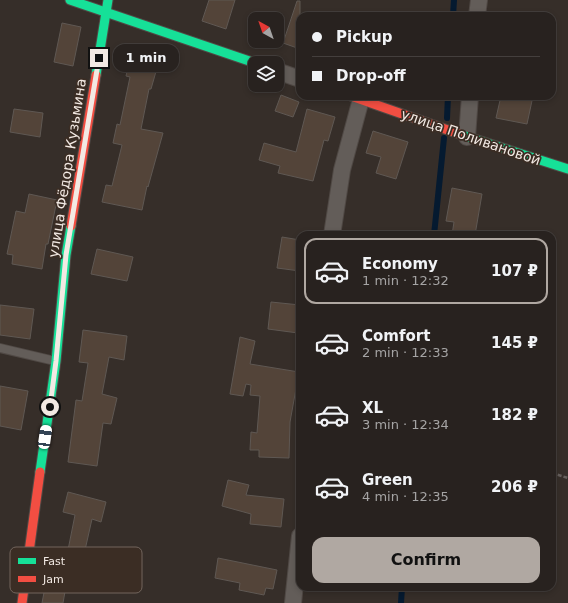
<!DOCTYPE html>
<meta charset="utf-8">
<style>
:root{--surface:#28221f;--page:#342f2c;--text:#f1f3f6;--muted:#a5a4a4;--line:#443f3d;--accent:#b0a8a2}
body{margin:0;font-family:"DejaVu Sans",sans-serif;background:var(--page);color:var(--text);height:100vh;display:flex;flex-direction:column;font-size:15px;white-space:nowrap}
*{box-sizing:border-box;margin:0}
p{font-size:13px;color:var(--muted)}
.icon{flex:none;width:22px;height:22px;fill:none;stroke:currentColor;stroke-width:2;stroke-linecap:round;stroke-linejoin:round}
.map{position:relative;flex:1;overflow:hidden}
.details{position:absolute;left:296px;top:231px;width:260px;height:360px;display:flex;flex-direction:column;background:var(--surface);border-radius:12px;box-shadow:0 2px 6px #0003,0 0 0 1px var(--line)}
.details>*{flex:none}
.guide{position:absolute;left:296px;top:12px;width:260px;height:88px;border-radius:12px;box-shadow:0 2px 6px #0003,0 0 0 1px var(--line);display:grid;align-content:center;height:88px;padding:0 16px;background:var(--surface)}
.needle{width:26px;rotate:320deg}
.tools{position:absolute;left:248px;top:12px;display:grid;gap:8px}
.tools a{display:grid;place-items:center;width:36px;height:36px;border-radius:8px;background:var(--surface);box-shadow:0 2px 6px #0003,0 0 0 1px var(--line);font-size:20px}
.end{position:absolute;width:18px;height:18px;margin:-9px;border:5px solid #f2e9e3;background:#111;box-shadow:0 0 0 2px #111}
.from{border-radius:50%}
.bubble{position:absolute;height:28px;border-radius:12px;background:var(--surface);box-shadow:0 2px 6px #0003,0 0 0 1px var(--line);font-size:13px;font-weight:700;line-height:28px;text-align:center}
.car{position:absolute;width:12px;height:24px;margin:-12px -6px;border-radius:5px;box-shadow:0 0 3px 1px #0007;background:linear-gradient(#fff 24%,#345 0 40%,#fff 0 76%,#345 0 86%,#fff 0)}
.guide b{display:flex;align-items:center;gap:14px;height:38px;font-size:15px}
.guide b+b{border-top:1px solid var(--line)}
.guide i{width:10px;height:10px;background:var(--text)}
ul{padding:7px 0 0;list-style:none}
li{display:flex;align-items:center;gap:12px;height:66px;margin:0 8px 6px;padding:0 8px;border:2px solid transparent;border-radius:12px}
li div{flex:1}
li b{display:block;font-size:15px}
li em{font-style:normal;font-weight:700}
li.active{border-color:var(--accent)}
li>.icon{width:36px;height:36px;stroke-width:1.5}
.cta{display:flex;gap:8px;margin-top:auto;padding:8px 16px}
.cta a{flex:1;height:46px;border-radius:12px;background:var(--accent);color:#111;font-size:16px;font-weight:700;line-height:46px;text-align:center}
.map>svg:first-child{display:block}
.lines{fill:none;stroke-linecap:round;stroke-linejoin:round}
.stream{stroke:#051a30;stroke-width:6}
.building{fill:#534439;stroke:#5f5853}
.lane-casing{stroke:#504945;stroke-width:10}
.street-casing{stroke:#504945;stroke-width:18}
.fast-casing{stroke:#504945;stroke-width:11}
.jam-casing{stroke:#504945;stroke-width:11}
.path{stroke:#66605d;stroke-width:2.5;stroke-dasharray:4 2;stroke-linecap:butt}
.lane{stroke:#635d59;stroke-width:8}
.street{stroke:#635d59;stroke-width:16}
.fast{stroke:#16e098;stroke-width:9}
.jam{stroke:#f24e42;stroke-width:9}
.route{stroke:#f2e9e3;stroke-width:5}
.labels{text-anchor:middle;dominant-baseline:central;stroke-width:3.5;stroke-linejoin:round;paint-order:stroke}
.street-label{font-size:14px;fill:#f2e9e3;stroke:#3b2d24}
.key{fill:#3b2d24;stroke:#72655d;stroke-width:1}
.key-label{font-size:11px;fill:#f2e9e3}
</style>
<div class="map">
<svg width="568" height="603" viewBox="0 0 568 603">
<rect width="100%" height="100%" fill="#362e29"/>
<g class="lines">
<g class="stream">
<polyline points="453,16 454,0"/>
<polyline points="447,118 448,96"/>
<polyline points="434,235 444,138"/>
<polyline points="401,603 402,587"/>
</g>
</g>
<g class="building">
<polygon points="209,0 235,0 226,29 202,21"/>
<polygon points="297,1 300,1 300,49 283,43"/>
<polygon points="62,23 81,27 73,66 54,62"/>
<polygon points="131,55 159,61 151,89 149,89 141,129 163,133 148,187 147,186 142,210 102,202 106,185 112,186 122,145 113,143 117,124 120,125 130,77 126,76"/>
<polygon points="281,95 299,102 293,117 275,111"/>
<polygon points="501,96 533,96 527,124 496,118"/>
<polygon points="14,109 43,113 40,137 10,132"/>
<polygon points="307,109 335,117 328,141 324,140 313,181 278,173 280,166 259,160 264,143 296,152"/>
<polygon points="373,131 408,142 396,179 376,173 381,157 366,153"/>
<polygon points="452,188 482,194 475,235 452,235 454,222 446,221"/>
<polygon points="29,194 57,200 48,244 46,244 42,269 12,264 13,255 7,254 16,211 25,213"/>
<polygon points="282,237 300,240 300,271 277,268"/>
<polygon points="97,249 133,257 127,281 91,274"/>
<polygon points="271,302 300,305 298,333 268,329"/>
<polygon points="0,305 34,309 30,339 0,335"/>
<polygon points="83,330 127,336 124,360 109,357 102,394 117,398 111,424 103,423 97,466 68,462 76,400 82,401 88,363 79,362"/>
<polygon points="240,337 255,341 250,364 299,372 290,422 289,458 259,457 259,450 250,450 251,432 257,433 260,396 250,395 251,385 246,384 243,396 230,394"/>
<polygon points="0,386 28,391 21,430 0,426"/>
<polygon points="228,480 249,485 246,495 284,499 281,527 250,524 251,514 222,506"/>
<polygon points="68,492 106,502 101,522 92,519 83,559 67,555 75,515 63,512"/>
<polygon points="218,558 277,570 273,589 266,588 264,595 239,590 240,583 215,578"/>
<polygon points="46,582 66,586 63,603 42,603"/>
</g>
<g class="lines">
<g class="lane-casing">
<polyline id="lane" points="0,348 55,361"/>
</g>
<g class="street-casing">
<g id="street">
<polyline points="477,16 479,0"/>
<polyline points="277,71 300,79"/>
<polyline points="467,137 470,96"/>
<polyline points="332,235 342,170 361,99"/>
<polyline points="293,603 300,536"/>
</g>
</g>
<g class="fast-casing">
<g id="fast">
<polyline points="70,0 255,63"/>
<polyline points="96,75 108,0"/>
<polyline points="462,135 568,169"/>
<polyline points="40,472 56,361 66,255 71,226"/>
</g>
</g>
<g class="jam-casing">
<g id="jam">
<polyline points="351,96 462,135"/>
<polyline points="71,226 96,75"/>
<polyline points="22,603 40,472"/>
</g>
</g>
<polyline class="path" points="552,473 568,478"/>
<use href="#lane" class="lane"/>
<use href="#street" class="street"/>
<use href="#fast" class="fast"/>
<use href="#jam" class="jam"/>
</g>
<g class="lines">
<polyline class="route" points="50,407 56,361 66,255 99,58"/>
</g>
<g class="labels">
<g class="street-label">
<text transform="translate(471 137) rotate(19)">улица Поливановой</text>
<text transform="translate(67 168) rotate(-81)">улица Фёдора Кузьмина</text>
</g>
</g>
<rect x="10" y="547" width="132" height="46" rx="6" class="key"/>
<rect x="18" y="558" width="18" height="6" fill="#16e098"/>
<rect x="18" y="576" width="18" height="6" fill="#f24e42"/>
<g class="key-label">
<text x="43" y="565">Fast</text>
<text x="43" y="583">Jam</text>
</g>
</svg>
<div class="tools">
<a><svg class="needle" viewBox="-14 -14 28 28"><path d="M0-13l5 13h-10z" fill="#e53935"/><path d="M0 13l5-13h-10z" fill="#a5a4a4"/></svg></a>
<a><svg class="icon" aria-label="layers" viewBox="0 0 24 24"><path d="M12 4l9 5-9 5-9-5zM3 14l9 5 9-5"/></svg></a>
</div>
<i class="end from" style="left:50px;top:407px"></i>
<i class="end" style="left:99px;top:58px"></i>
<div class="bubble" style="left:113px;top:44px;width:66px">1 min</div>
<i class="car" style="left:45px;top:437px;rotate:8deg"></i>
<div class="guide">
<b><i class="from"></i>Pickup</b>
<b><i></i>Drop-off</b>
</div>
<section class="details">
<ul>
<li class="active"><svg class="icon" aria-label="car" viewBox="0 0 24 24"><path d="M5 17H2v-5l4-1 3-4h7l3 4 3 1v5h-3M9 17h6M6 11h13"/><circle cx="7" cy="17" r="2"/><circle cx="17" cy="17" r="2"/></svg><div><b>Economy</b><p>1 min · 12:32</p></div><em>107 ₽</em></li>
<li><svg class="icon" aria-label="car" viewBox="0 0 24 24"><path d="M5 17H2v-5l4-1 3-4h7l3 4 3 1v5h-3M9 17h6M6 11h13"/><circle cx="7" cy="17" r="2"/><circle cx="17" cy="17" r="2"/></svg><div><b>Comfort</b><p>2 min · 12:33</p></div><em>145 ₽</em></li>
<li><svg class="icon" aria-label="car" viewBox="0 0 24 24"><path d="M5 17H2v-5l4-1 3-4h7l3 4 3 1v5h-3M9 17h6M6 11h13"/><circle cx="7" cy="17" r="2"/><circle cx="17" cy="17" r="2"/></svg><div><b>XL</b><p>3 min · 12:34</p></div><em>182 ₽</em></li>
<li><svg class="icon" aria-label="car" viewBox="0 0 24 24"><path d="M5 17H2v-5l4-1 3-4h7l3 4 3 1v5h-3M9 17h6M6 11h13"/><circle cx="7" cy="17" r="2"/><circle cx="17" cy="17" r="2"/></svg><div><b>Green</b><p>4 min · 12:35</p></div><em>206 ₽</em></li>
</ul>
<div class="cta"><a>Confirm</a></div>
</section>
</div>
